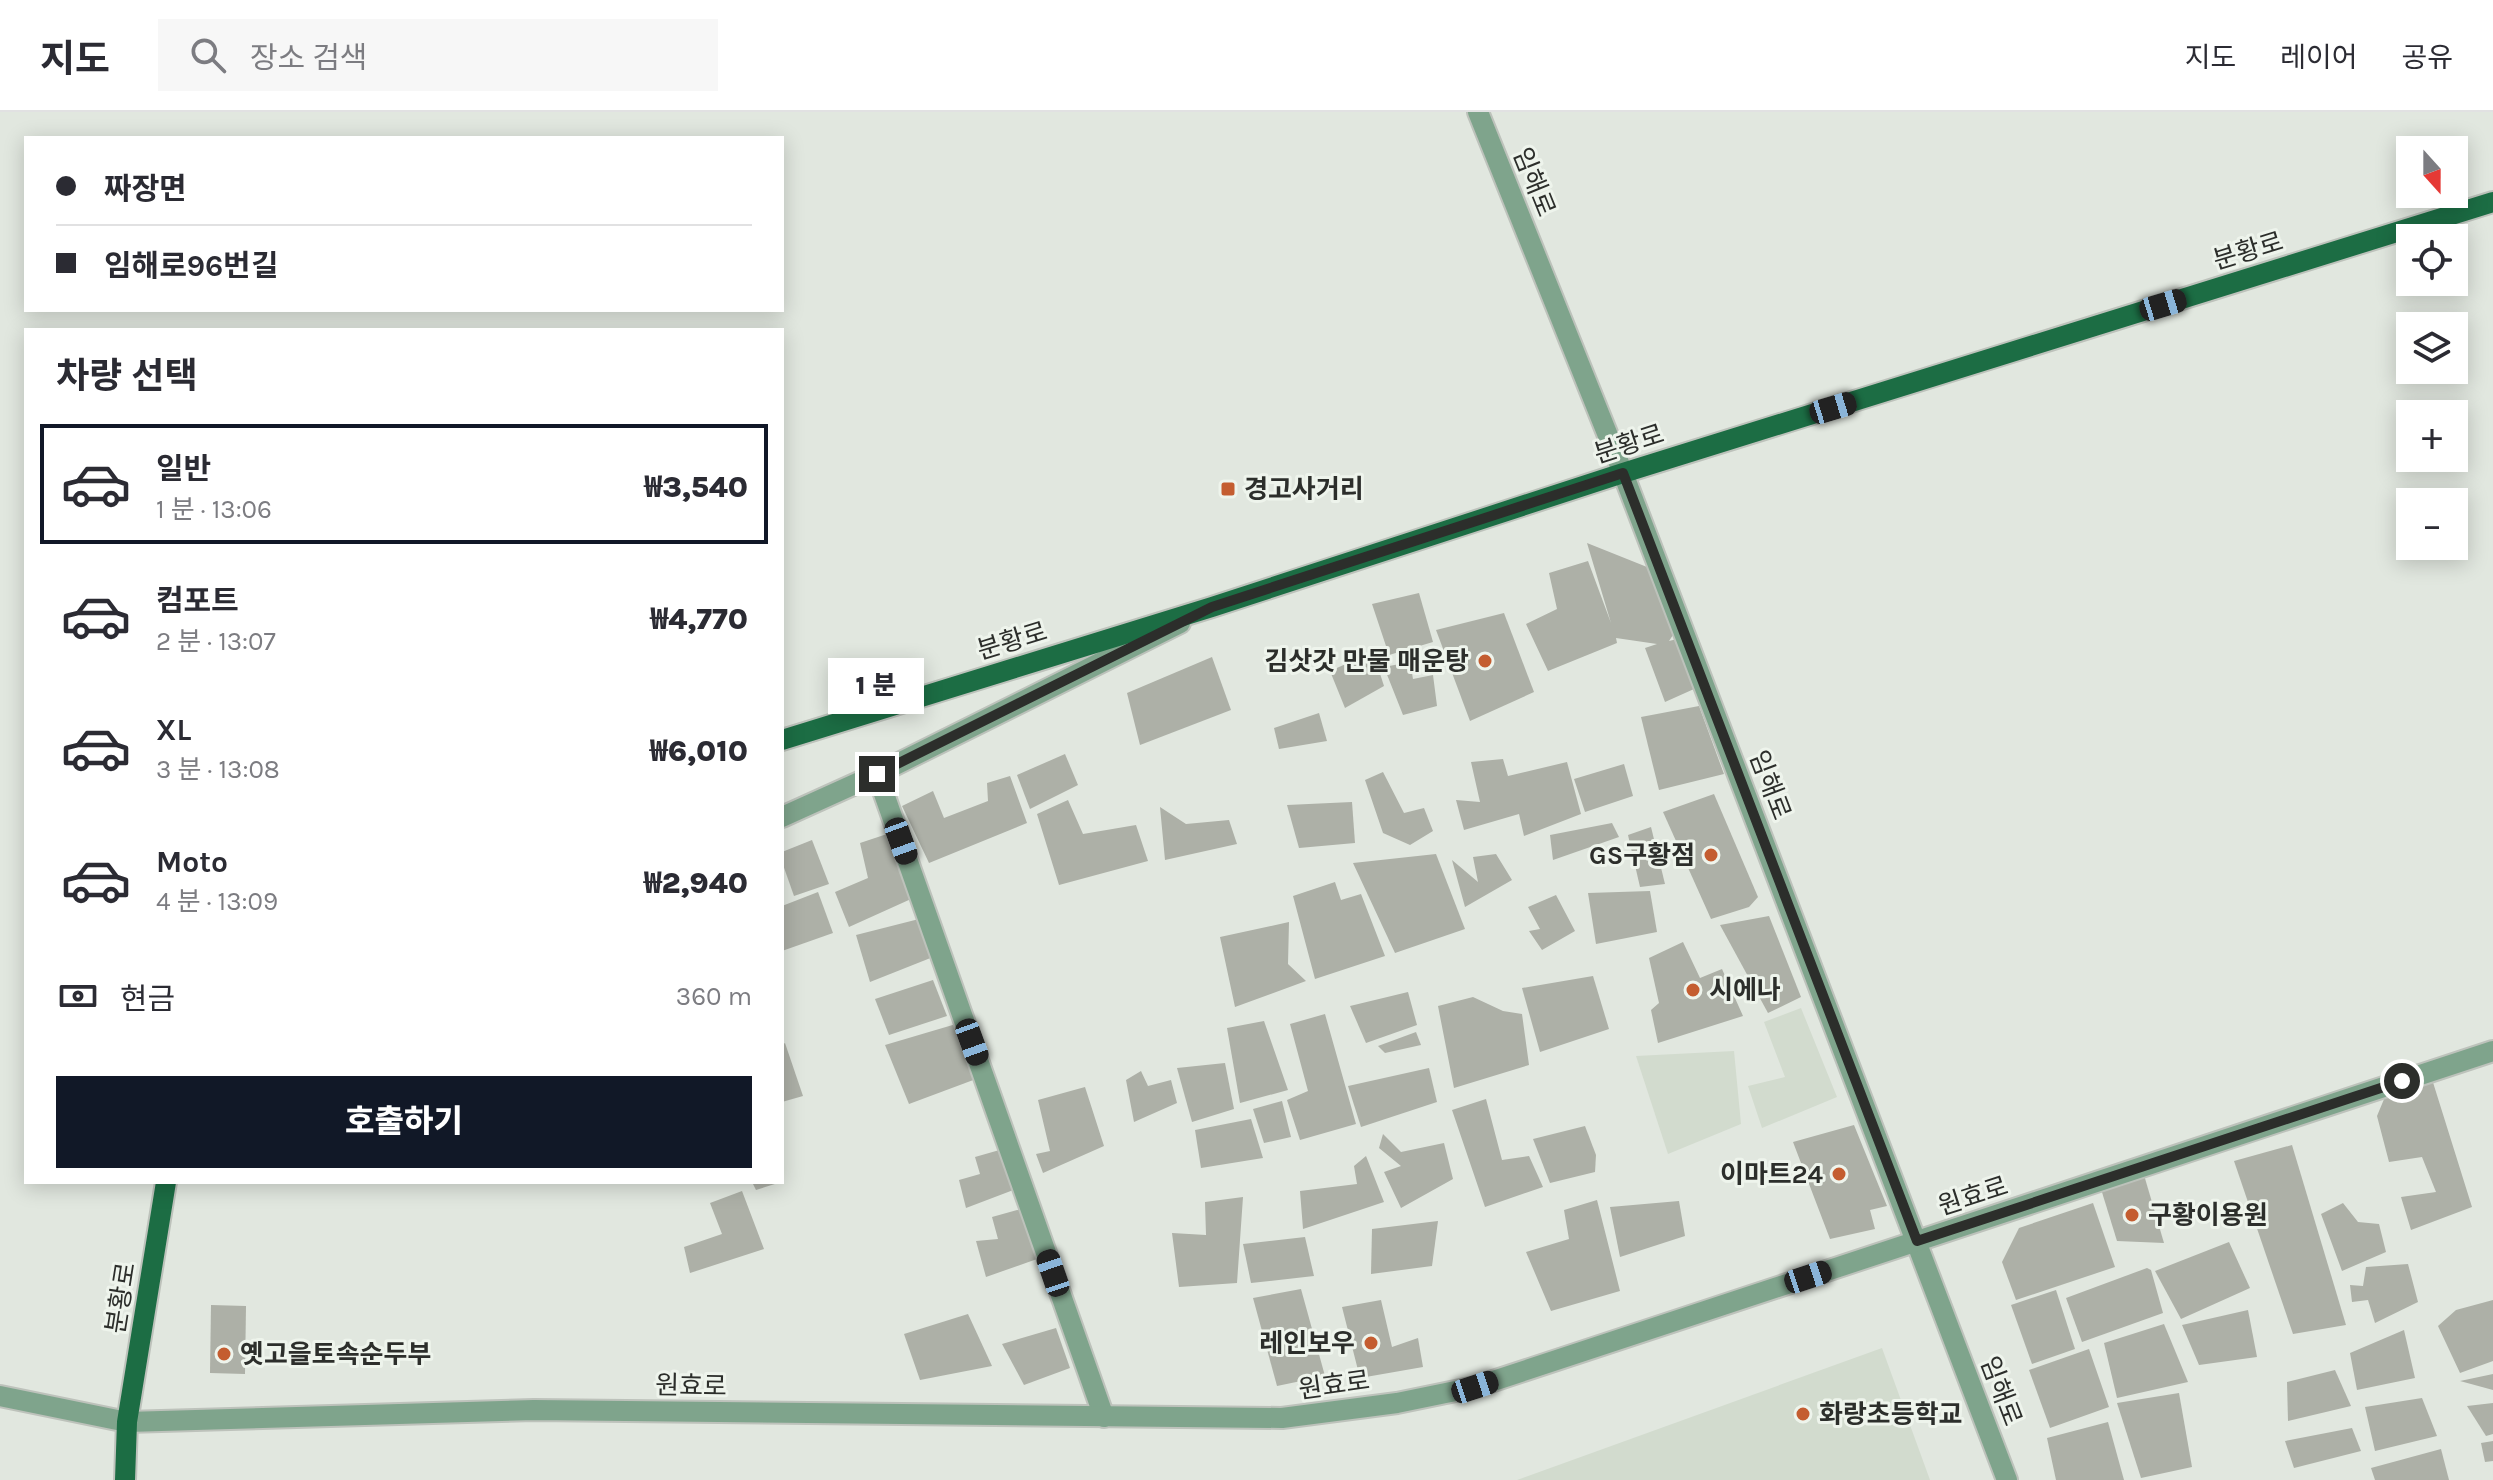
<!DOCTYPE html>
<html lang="ko">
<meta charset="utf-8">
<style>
:root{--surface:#fff;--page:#f7f7f7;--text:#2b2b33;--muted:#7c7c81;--line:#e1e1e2;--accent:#111827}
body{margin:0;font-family:Karla,"Noto Sans KR",sans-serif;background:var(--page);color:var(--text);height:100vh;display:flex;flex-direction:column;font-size:30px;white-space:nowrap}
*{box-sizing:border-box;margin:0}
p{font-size:26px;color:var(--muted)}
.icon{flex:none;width:44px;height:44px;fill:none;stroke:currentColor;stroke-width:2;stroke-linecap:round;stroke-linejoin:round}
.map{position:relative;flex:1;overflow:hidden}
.drawer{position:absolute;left:24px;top:216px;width:760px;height:856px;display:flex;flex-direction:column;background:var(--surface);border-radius:0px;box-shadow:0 4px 20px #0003}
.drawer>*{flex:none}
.banner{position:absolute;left:24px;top:24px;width:760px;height:176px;border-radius:0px;box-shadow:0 4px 20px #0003;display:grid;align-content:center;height:176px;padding:0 32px;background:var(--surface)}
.needle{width:52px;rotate:159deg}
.fabs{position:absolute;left:2396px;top:24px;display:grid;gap:16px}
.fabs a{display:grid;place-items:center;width:72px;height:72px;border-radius:0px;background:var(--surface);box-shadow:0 4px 20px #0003;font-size:40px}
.end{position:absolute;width:36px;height:36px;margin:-18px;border:10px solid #2c2e2b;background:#fff;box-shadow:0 0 0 4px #fff}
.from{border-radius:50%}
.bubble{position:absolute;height:56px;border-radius:0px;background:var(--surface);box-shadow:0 4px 20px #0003;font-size:26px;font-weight:800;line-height:56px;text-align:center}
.car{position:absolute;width:24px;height:48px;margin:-24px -12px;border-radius:10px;box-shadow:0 0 6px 2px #0007;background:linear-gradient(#222 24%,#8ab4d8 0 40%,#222 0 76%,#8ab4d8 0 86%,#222 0)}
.banner b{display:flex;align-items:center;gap:28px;height:76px;font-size:30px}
.banner b+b{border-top:2px solid var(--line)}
.banner i{width:20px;height:20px;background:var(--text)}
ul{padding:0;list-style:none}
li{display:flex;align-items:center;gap:24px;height:120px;margin:0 16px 12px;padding:0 16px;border:4px solid transparent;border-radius:0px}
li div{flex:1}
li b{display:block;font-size:30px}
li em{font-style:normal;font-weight:800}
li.current{border-color:var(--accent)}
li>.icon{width:72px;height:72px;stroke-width:1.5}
h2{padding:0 32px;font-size:36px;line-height:96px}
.pay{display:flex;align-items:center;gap:20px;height:88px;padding:0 32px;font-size:30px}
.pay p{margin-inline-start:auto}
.cta{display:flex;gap:16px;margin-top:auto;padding:16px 32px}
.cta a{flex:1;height:92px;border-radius:0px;background:var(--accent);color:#fff;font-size:32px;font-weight:800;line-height:92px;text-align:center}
header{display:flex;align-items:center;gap:48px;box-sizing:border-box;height:112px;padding:0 40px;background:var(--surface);border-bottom:2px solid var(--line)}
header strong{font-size:38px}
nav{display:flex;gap:44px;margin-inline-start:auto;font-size:28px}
.search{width:560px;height:72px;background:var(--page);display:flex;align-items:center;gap:20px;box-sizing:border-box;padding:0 28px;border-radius:0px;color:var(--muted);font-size:30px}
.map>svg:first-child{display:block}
.built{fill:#d2dbce}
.building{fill:#adb0a7}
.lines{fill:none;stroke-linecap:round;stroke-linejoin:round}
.minor-casing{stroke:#bdc2bb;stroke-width:24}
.major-casing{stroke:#bdc2bb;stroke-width:24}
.minor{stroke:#7fa48c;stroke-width:20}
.major{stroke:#1c6d44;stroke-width:20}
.route{stroke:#2c2e2b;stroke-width:10}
.poi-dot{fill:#c45d30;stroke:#eef4ec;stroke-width:3}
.labels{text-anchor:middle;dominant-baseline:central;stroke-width:6;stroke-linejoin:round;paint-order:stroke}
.street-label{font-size:26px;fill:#2c2e2b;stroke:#eef4ec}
.poi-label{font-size:26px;font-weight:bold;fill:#2c2e2b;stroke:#eef4ec;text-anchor:start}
</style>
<header>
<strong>지도</strong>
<div class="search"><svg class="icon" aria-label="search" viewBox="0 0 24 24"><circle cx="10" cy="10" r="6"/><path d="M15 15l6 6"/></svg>장소 검색</div>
<nav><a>지도</a><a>레이어</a><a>공유</a></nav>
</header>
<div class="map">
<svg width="2493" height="1368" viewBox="0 0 2493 1368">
<rect width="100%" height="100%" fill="#e1e7df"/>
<g class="built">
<polygon points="1801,896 1837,985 1762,1016 1748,974 1785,965 1764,910"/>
<polygon points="1734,939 1741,1012 1668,1042 1636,944"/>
<polygon points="1882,1236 1930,1368 1517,1368"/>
</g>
<g class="building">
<polygon points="1587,431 1647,455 1675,520 1669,529 1677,527 1694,577 1665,590 1645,536 1657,532 1616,526 1617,531 1548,559 1526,512 1557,497 1549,461 1588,449 1611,511"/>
<polygon points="1419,481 1433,530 1389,543 1372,492"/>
<polygon points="1504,501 1534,580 1470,609 1436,518"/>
<polygon points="1373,540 1384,574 1345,596 1330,559"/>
<polygon points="1212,545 1231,598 1140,633 1127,581"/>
<polygon points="1410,550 1413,567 1433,563 1437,594 1403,603 1384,555"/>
<polygon points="1699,594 1724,662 1659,678 1641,605"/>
<polygon points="1319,601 1327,629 1279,637 1274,616"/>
<polygon points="1065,642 1078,673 1030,697 1017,663"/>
<polygon points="1503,647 1508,664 1567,650 1581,702 1524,724 1519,702 1464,718 1456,688 1480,690 1471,650"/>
<polygon points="1624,652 1633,684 1585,700 1574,667"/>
<polygon points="1383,660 1404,701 1424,696 1433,719 1410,733 1383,721 1365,668"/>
<polygon points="1010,664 1027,711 929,751 902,694 933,679 944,706 988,689 987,671"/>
<polygon points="1714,682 1758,785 1749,795 1711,807 1663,700"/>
<polygon points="1068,688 1083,722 1136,713 1148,749 1059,773 1037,702"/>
<polygon points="1352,690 1355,731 1299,736 1287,693"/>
<polygon points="1160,695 1186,712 1229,708 1237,732 1165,748"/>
<polygon points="1612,711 1619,725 1553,748 1550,723"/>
<polygon points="1651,715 1665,772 1640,775 1628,723"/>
<polygon points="887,722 911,787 849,815 835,780 868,766 860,731"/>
<polygon points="812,728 829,772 794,784 782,750 782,740"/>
<polygon points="1436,742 1465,817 1395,841 1353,751"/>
<polygon points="1496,742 1512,768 1465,795 1452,748 1478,770 1473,745"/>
<polygon points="1335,770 1341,788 1361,782 1385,844 1315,867 1293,784"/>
<polygon points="1650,779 1657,820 1596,832 1588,781"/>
<polygon points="818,780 833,821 782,839 782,794"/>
<polygon points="1556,783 1575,819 1542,838 1529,819 1540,817 1528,795"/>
<polygon points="1769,804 1801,885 1768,901 1720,813"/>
<polygon points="919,807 933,845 870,870 856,823"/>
<polygon points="1289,810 1288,852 1306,869 1235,895 1220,825"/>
<polygon points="1683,830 1700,866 1722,857 1743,904 1658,931 1651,898 1659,891 1649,846"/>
<polygon points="1593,864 1609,917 1540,940 1522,876"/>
<polygon points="933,868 947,904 889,923 875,887"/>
<polygon points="1408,880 1417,913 1366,931 1350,894"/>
<polygon points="1473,885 1503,899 1522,902 1529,953 1454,976 1438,894"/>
<polygon points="1325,902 1356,1012 1300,1028 1287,988 1308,979 1290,912"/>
<polygon points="1264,909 1288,978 1240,991 1227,916"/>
<polygon points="956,912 976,967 909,992 885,933"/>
<polygon points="1416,920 1421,933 1385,941 1378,934"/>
<polygon points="785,931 803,984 782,990 782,933"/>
<polygon points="1225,951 1234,997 1192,1010 1177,956"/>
<polygon points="1429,956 1437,990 1361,1015 1348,974"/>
<polygon points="1141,959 1148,974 1171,968 1177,991 1134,1010 1126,968"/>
<polygon points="2431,964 2472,1095 2411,1118 2401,1085 2436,1080 2422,1045 2389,1050 2377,1004 2387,980"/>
<polygon points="1085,975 1104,1034 1043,1061 1036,1042 1050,1039 1038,988"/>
<polygon points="1486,987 1502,1048 1529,1044 1543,1075 1485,1095 1452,998"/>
<polygon points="1282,989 1291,1025 1264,1031 1253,997"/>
<polygon points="1251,1007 1263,1046 1201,1056 1195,1018"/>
<polygon points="1854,1013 1887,1094 1870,1098 1875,1117 1830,1127 1793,1030"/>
<polygon points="1585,1014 1596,1043 1595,1060 1550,1071 1533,1027"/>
<polygon points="1383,1022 1401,1040 1444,1031 1453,1067 1401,1096 1384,1060 1401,1054 1379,1036"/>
<polygon points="2292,1033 2346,1213 2293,1222 2234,1049"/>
<polygon points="1003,1037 1016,1077 966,1096 959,1068 980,1062 975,1045"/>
<polygon points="1366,1044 1384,1090 1303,1117 1300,1079 1357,1072 1354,1054"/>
<polygon points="2144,1063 2164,1131 2117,1129 2101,1077"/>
<polygon points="752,1070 778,1070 778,1071 756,1078"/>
<polygon points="742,1079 764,1137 690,1161 684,1135 722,1122 710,1091"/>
<polygon points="1243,1085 1237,1171 1179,1175 1172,1121 1206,1123 1205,1090"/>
<polygon points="1597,1088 1620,1179 1551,1199 1526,1140 1569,1127 1564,1098"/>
<polygon points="1679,1089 1685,1124 1620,1145 1610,1095"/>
<polygon points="2093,1091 2115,1155 2016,1188 2002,1150 2019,1116"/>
<polygon points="2343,1091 2358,1110 2379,1112 2386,1140 2342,1159 2321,1102"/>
<polygon points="1021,1097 1037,1147 986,1165 976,1129 998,1127 992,1105"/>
<polygon points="1438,1109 1432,1154 1371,1162 1372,1117"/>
<polygon points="1305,1125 1314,1164 1251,1171 1243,1132"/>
<polygon points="2229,1130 2250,1176 2181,1207 2155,1159"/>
<polygon points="2408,1152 2418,1190 2375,1211 2368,1188 2352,1190 2350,1173 2363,1174 2366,1155"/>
<polygon points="2147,1156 2151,1158 2163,1201 2082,1230 2066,1186"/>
<polygon points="1301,1177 1325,1264 1277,1274 1253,1186"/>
<polygon points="2056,1178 2075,1237 2032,1252 2011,1193"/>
<polygon points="1381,1188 1392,1235 1418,1226 1423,1255 1360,1266 1342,1195"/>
<polygon points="2493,1188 2493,1249 2460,1261 2438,1214 2456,1198"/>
<polygon points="211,1193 246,1194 245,1262 210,1261"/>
<polygon points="2248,1198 2257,1245 2199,1253 2182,1213"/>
<polygon points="968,1202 992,1254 920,1268 904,1222"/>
<polygon points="2164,1212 2188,1270 2117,1286 2104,1231"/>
<polygon points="1056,1216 1070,1256 1024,1273 1002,1232"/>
<polygon points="2404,1218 2415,1266 2357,1278 2350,1241"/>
<polygon points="2089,1237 2109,1295 2050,1316 2029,1258"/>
<polygon points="2335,1258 2351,1294 2288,1309 2287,1270"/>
<polygon points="2493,1262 2493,1278 2460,1269"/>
<polygon points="2179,1281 2192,1355 2141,1366 2117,1291"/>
<polygon points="2422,1286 2437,1324 2375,1339 2365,1295"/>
<polygon points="2493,1291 2493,1322 2486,1324 2467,1294"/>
<polygon points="2108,1310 2124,1368 2056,1368 2047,1326"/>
<polygon points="2352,1316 2361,1339 2294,1356 2285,1329"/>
<polygon points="2493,1329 2493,1349 2485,1350 2481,1331"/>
<polygon points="2441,1337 2449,1368 2375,1368 2371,1356"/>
</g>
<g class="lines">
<g class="minor-casing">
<g id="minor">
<polyline points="1478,0 1623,361 2007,1368"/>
<polyline points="877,662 1104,1305"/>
<polyline points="782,705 877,662 1180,511"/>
<polyline points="0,1284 127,1310 534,1298 1282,1306 1397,1291 1475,1275 2493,939"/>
</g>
</g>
<g class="major-casing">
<g id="major">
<polyline points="782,628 1212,495 1623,361 2493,90"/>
<polyline points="125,1368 127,1310 166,1070"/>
</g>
</g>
<use href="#minor" class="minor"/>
<use href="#major" class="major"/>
</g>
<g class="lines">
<polyline class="route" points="877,662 1212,495 1623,361 1917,1129 2402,969"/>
</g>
<g class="poi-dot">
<rect x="1220" y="369" width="16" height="16" rx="4"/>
<circle cx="1485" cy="549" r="8"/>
<circle cx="1711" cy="743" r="8"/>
<circle cx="1693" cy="878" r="8"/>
<circle cx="1839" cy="1062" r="8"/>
<circle cx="2132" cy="1103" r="8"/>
<circle cx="1371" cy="1231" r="8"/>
<circle cx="224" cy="1242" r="8"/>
<circle cx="1803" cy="1302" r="8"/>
</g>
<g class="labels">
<g class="street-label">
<text transform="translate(1534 70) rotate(68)">임해로</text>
<text transform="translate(2248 139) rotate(-17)">분황로</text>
<text transform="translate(1629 332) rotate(-18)">분황로</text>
<text transform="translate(1012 529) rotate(-17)">분황로</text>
<text transform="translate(1770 673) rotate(69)">임해로</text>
<text transform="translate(1973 1084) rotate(-18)">원효로</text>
<text transform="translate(121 1186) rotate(-81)">분황로</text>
<text transform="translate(1334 1273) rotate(-8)">원효로</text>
<text transform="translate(691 1274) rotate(1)">원효로</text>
<text transform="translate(2001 1279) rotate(69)">임해로</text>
</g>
<g class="poi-label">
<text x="1244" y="377">경고사거리</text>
<text x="1469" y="549" text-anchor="end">김삿갓 만물 매운탕</text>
<text x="1695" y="743" text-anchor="end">GS구황점</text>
<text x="1709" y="878">시에나</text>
<text x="1823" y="1062" text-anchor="end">이마트24</text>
<text x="2148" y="1103">구황이용원</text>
<text x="1355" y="1231" text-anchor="end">레인보우</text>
<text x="240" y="1242">옛고을토속순두부</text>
<text x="1819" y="1302">화랑초등학교</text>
</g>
</g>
</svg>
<div class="fabs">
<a><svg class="needle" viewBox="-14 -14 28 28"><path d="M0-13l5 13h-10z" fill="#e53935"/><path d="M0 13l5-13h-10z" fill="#7c7c81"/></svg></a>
<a><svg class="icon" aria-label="locate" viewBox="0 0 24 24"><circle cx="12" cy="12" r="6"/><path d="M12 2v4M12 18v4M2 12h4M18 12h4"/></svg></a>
<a><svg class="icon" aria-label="layers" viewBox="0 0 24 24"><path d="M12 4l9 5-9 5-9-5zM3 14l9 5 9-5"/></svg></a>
<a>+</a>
<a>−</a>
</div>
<i class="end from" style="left:2402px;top:969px"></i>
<i class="end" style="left:877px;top:662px"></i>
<div class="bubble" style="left:828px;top:546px;width:96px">1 분</div>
<i class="car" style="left:2163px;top:193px;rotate:73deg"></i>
<i class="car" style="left:1833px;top:296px;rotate:73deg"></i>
<i class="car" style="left:901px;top:729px;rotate:160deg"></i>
<i class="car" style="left:972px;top:930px;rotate:160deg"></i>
<i class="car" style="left:1053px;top:1161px;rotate:341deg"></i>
<i class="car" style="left:1808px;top:1165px;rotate:72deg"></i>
<i class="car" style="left:1475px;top:1275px;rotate:72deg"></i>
<div class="banner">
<b><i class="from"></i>짜장면</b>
<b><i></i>임해로96번길</b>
</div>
<section class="drawer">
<h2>차량 선택</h2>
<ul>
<li class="current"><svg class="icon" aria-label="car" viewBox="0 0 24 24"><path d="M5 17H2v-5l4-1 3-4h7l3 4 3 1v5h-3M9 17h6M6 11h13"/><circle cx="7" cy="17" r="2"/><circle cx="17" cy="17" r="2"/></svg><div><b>일반</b><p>1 분 · 13:06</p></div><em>₩3,540</em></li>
<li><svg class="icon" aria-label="car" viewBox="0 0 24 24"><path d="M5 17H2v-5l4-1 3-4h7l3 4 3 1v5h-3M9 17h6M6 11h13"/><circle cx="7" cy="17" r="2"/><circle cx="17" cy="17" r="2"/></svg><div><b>컴포트</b><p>2 분 · 13:07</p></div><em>₩4,770</em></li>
<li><svg class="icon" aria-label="car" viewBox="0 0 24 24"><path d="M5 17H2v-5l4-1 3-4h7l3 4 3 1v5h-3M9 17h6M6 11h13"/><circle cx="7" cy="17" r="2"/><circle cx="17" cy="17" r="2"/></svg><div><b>XL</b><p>3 분 · 13:08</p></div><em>₩6,010</em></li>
<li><svg class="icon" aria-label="car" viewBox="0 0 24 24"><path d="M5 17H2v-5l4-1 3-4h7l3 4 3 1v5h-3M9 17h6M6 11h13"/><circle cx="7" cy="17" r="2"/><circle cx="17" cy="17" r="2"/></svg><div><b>Moto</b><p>4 분 · 13:09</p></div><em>₩2,940</em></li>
</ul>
<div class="pay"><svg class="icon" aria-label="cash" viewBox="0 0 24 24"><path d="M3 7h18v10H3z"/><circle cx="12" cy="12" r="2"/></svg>현금<p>360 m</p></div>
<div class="cta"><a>호출하기</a></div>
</section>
</div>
